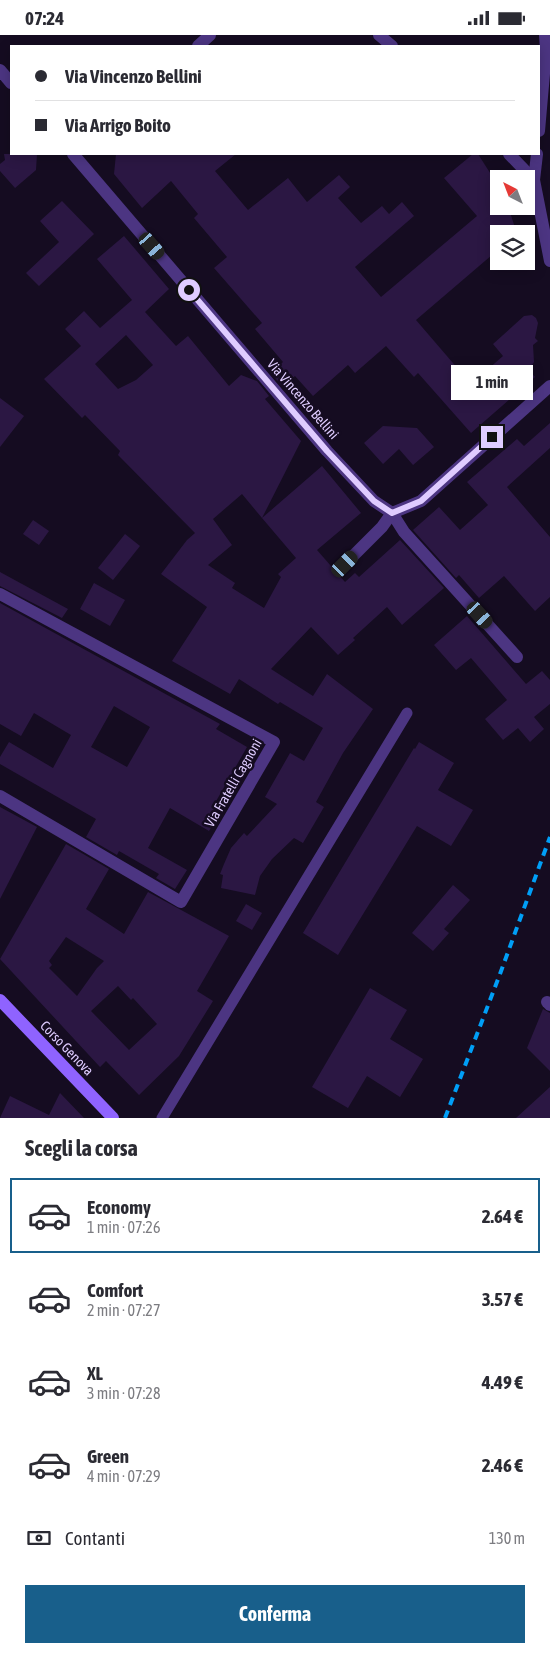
<!DOCTYPE html>
<html lang="it">
<meta charset="utf-8">
<style>
:root{--surface:#fff;--page:#f2f2f3;--text:#2b2b33;--muted:#7c7c81;--line:#e1e1e2;--accent:#185f8b}
body{margin:0;font-family:"Asap Condensed",sans-serif;background:var(--page);color:var(--text);height:100vh;display:flex;flex-direction:column;font-size:19px;white-space:nowrap}
*{box-sizing:border-box;margin:0}
p{font-size:16px;color:var(--muted)}
.icon{flex:none;width:28px;height:28px;fill:none;stroke:currentColor;stroke-width:2;stroke-linecap:round;stroke-linejoin:round}
.map{position:relative;height:1083px;overflow:hidden}
.side{display:flex;flex-direction:column;background:var(--surface);flex:1}
.side>*{flex:none}
.top-card{position:absolute;left:10px;top:10px;width:530px;height:110px;border-radius:0px;box-shadow:0 2px 12px #0003;display:grid;align-content:center;height:110px;padding:0 25px;background:var(--surface)}
.needle{width:32px;rotate:318deg}
.fabs{position:absolute;left:490px;top:135px;display:grid;gap:10px}
.fabs a{display:grid;place-items:center;width:45px;height:45px;border-radius:0px;background:var(--surface);box-shadow:0 2px 12px #0003;font-size:25px}
.end{position:absolute;width:22px;height:22px;margin:-11px;border:6px solid #dfccff;background:#111;box-shadow:0 0 0 2px #111}
.from{border-radius:50%}
.bubble{position:absolute;height:35px;border-radius:0px;background:var(--surface);box-shadow:0 2px 12px #0003;font-size:16px;font-weight:700;line-height:35px;text-align:center}
.car{position:absolute;width:15px;height:30px;margin:-15px -8px;border-radius:6px;box-shadow:0 0 4px 1px #0007;background:linear-gradient(#222 24%,#8ab4d8 0 40%,#222 0 76%,#8ab4d8 0 86%,#222 0)}
.top-card b{display:flex;align-items:center;gap:18px;height:48px;font-size:19px}
.top-card b+b{border-top:1px solid var(--line)}
.top-card i{width:12px;height:12px;background:var(--text)}
ul{padding:0;list-style:none}
li{display:flex;align-items:center;gap:15px;height:75px;margin:0 10px 8px;padding:0 15px;border:2px solid transparent;border-radius:0px}
li div{flex:1}
li b{display:block;font-size:19px}
li em{font-style:normal;font-weight:700}
li.selected{border-color:var(--accent)}
li>.icon{width:45px;height:45px;stroke-width:1.5}
h2{padding:0 25px;font-size:22px;line-height:60px}
.pay{display:flex;align-items:center;gap:12px;height:55px;padding:0 25px;font-size:19px}
.pay p{margin-inline-start:auto}
.action{display:flex;gap:10px;margin-top:auto;padding:10px 25px}
.action a{flex:1;height:58px;border-radius:0px;background:var(--accent);color:#fff;font-size:20px;font-weight:700;line-height:58px;text-align:center}
.status{display:flex;justify-content:space-between;align-items:center;height:35px;padding:0 25px;background:var(--surface);direction:ltr}
.status svg{height:14px;fill:currentColor}
.map>svg:first-child{display:block}
.building{fill:#2b1743;fill-rule:evenodd}
.lines{fill:none;stroke-linecap:round;stroke-linejoin:round}
.service{stroke:#4c3582;stroke-width:11}
.minor{stroke:#4c3582;stroke-width:12}
.secondary{stroke:#8f63ff;stroke-width:12}
.rail{stroke:#009ff7;stroke-width:4;stroke-dasharray:8 6;stroke-linecap:butt}
.route{stroke:#dfccff;stroke-width:6}
.labels{text-anchor:middle;dominant-baseline:central;stroke-width:5;stroke-linejoin:round;paint-order:stroke}
.street-label{font-size:14px;fill:#dfccff;stroke:#150c21}
</style>
<div class="status"><b>07:24</b><svg viewBox="0 0 49 12"><path d="M0 12V9h3v3zM5 12V6h3v6zM10 12V3h3v9zM15 12V0h3v12zM26 1h20v11H26zM47 4h2v5h-2z"/></svg></div>
<div class="map">
<svg width="550" height="1083" viewBox="0 0 550 1083">
<rect width="100%" height="100%" fill="#150c21"/>
<g class="building">
<polygon points="4,119 37,119 36,135 15,153 0,136 0,129 5,125"/>
<polygon points="116,119 236,119 215,136 248,175 288,143 307,167 339,140 350,152 338,163 361,188 382,171 389,179 402,167 414,181 355,232 381,262 477,181 444,143 473,119 478,119 499,152 499,171 508,171 517,199 499,199 499,214 416,285 471,349 503,321 493,309 524,281 532,280 536,283 538,288 535,303 538,306 533,310 534,327 529,335 535,342 471,398 418,338 414,342 386,311 355,338 348,330 313,361 295,341 282,351 271,338 283,327 255,294 262,288 214,233 227,222 194,183 198,179 171,146 142,173 114,139"/>
<polygon points="62,166 94,199 39,251 26,238 59,207 40,186"/>
<path d="M124 201 169 254 145 277 176 311 188 301 229 351 241 340 257 346 269 361 265 364 301 406 262 483 242 459 213 484 232 510 208 530 235 548 232 553 264 573 281 542 278 539 296 523 262 483 322 431 361 478 317 515 345 547 355 538 359 542 400 505 444 553 402 590 387 572 353 603 355 605 338 620 311 592 271 634 313 661 327 639 373 674 343 718 316 767 324 772 303 808 294 803 272 824 260 841 255 860 221 853 223 840 220 839 224 829 231 813 244 798 247 801 277 769 265 762 290 718 304 726 323 693 280 667 278 669 239 644 230 659 172 626 207 572 161 539 187 505 195 498 118 420 120 416 85 380 82 383 44 344 81 311 65 294 84 276 100 293 132 265 97 224ZM126 300 153 330 136 345 118 354 95 329Z"/>
<polygon points="0,363 24,381 0,412"/>
<polygon points="550,388 550,413 507,452 550,502 550,562 535,576 504,541 479,563 459,540 456,543 413,495 439,472 460,495 488,470 467,447 517,404 524,411"/>
<polygon points="383,391 417,393 434,412 413,430 399,414 383,429 364,408"/>
<polygon points="33,485 49,496 39,510 23,499"/>
<polygon points="125,499 140,511 113,545 98,533"/>
<polygon points="0,537 68,574 62,583 0,551"/>
<polygon points="94,548 125,565 110,591 80,574"/>
<path d="M0 568 220 689 216 694 247 712 215 768 223 772 209 796 170 773 148 813 187 835 175 854 156 843 159 839 119 816 117 820 86 802 96 784 0 729V722L9 707 53 733 71 700 34 678 21 701 0 689ZM114 671 150 692 127 732 91 712Z"/>
<polygon points="467,581 526,649 542,636 550,645 550,669 534,682 544,694 530,707 518,693 503,705 485,684 507,665 471,623 456,635 434,610"/>
<polygon points="419,707 454,728 438,755 473,775 451,811 417,791 338,920 303,898 414,713 415,714"/>
<polygon points="0,772 37,792 0,864"/>
<path d="M66 809 109 834 86 874 124 899 148 857 229 901 197 956 213 966 179 1021 139 1060 106 1026 100 1032 0 924ZM66 902 104 926 97 933 77 961 49 933 52 930 49 926ZM118 951 131 965 133 963 157 989 129 1015 91 976Z"/>
<polygon points="453,850 470,865 444,894 449,898 433,916 412,898"/>
<polygon points="246,869 262,878 252,895 236,886"/>
<polygon points="370,953 407,975 390,1004 423,1024 400,1062 367,1041 348,1073 312,1052"/>
<polygon points="543,974 550,978 550,1036 527,1013"/>
<polygon points="550,1052 550,1083 516,1083"/>
<polygon points="60,1058 84,1083 0,1083 10,1061 49,1080"/>
</g>
<g class="lines">
<polyline class="service" points="162,1083 407,678"/>
<g class="minor">
<polyline points="379,0 392,11"/>
<polyline points="198,11 210,0"/>
<polyline points="0,35 11,48"/>
<polyline points="539,96 546,16 545,0"/>
<polyline points="73,119 327,416 374,466 392,478 404,497 517,622"/>
<polyline points="509,119 534,145"/>
<polyline points="537,119 534,145 550,226"/>
<polyline points="345,529 382,492 392,478 421,466 550,351"/>
<polyline points="0,559 274,707 181,867 0,761"/>
<polyline points="547,967 550,970"/>
</g>
<polyline class="secondary" points="0,965 113,1083"/>
<polyline class="rail" points="445,1083 500,939 550,802"/>
</g>
<g class="lines">
<polyline class="route" points="189,255 327,416 374,466 392,478 421,466 492,402"/>
</g>
<g class="labels">
<g class="street-label">
<text transform="translate(303 364) rotate(49)">Via Vincenzo Bellini</text>
<text transform="translate(233 748) rotate(-60)">Via Fratelli Cagnoni</text>
<text transform="translate(67 1013) rotate(46)">Corso Genova</text>
</g>
</g>
</svg>
<div class="fabs">
<a><svg class="needle" viewBox="-14 -14 28 28"><path d="M0-13l5 13h-10z" fill="#e53935"/><path d="M0 13l5-13h-10z" fill="#7c7c81"/></svg></a>
<a><svg class="icon" aria-label="layers" viewBox="0 0 24 24"><path d="M12 4l9 5-9 5-9-5zM3 14l9 5 9-5"/></svg></a>
</div>
<i class="end from" style="left:189px;top:255px"></i>
<i class="end" style="left:492px;top:402px"></i>
<div class="bubble" style="left:451px;top:330px;width:82px">1 min</div>
<i class="car" style="left:152px;top:211px;rotate:139deg"></i>
<i class="car" style="left:345px;top:529px;rotate:45deg"></i>
<i class="car" style="left:480px;top:580px;rotate:138deg"></i>
<div class="top-card">
<b><i class="from"></i>Via Vincenzo Bellini</b>
<b><i></i>Via Arrigo Boito</b>
</div>
</div>
<section class="side">
<h2>Scegli la corsa</h2>
<ul>
<li class="selected"><svg class="icon" aria-label="car" viewBox="0 0 24 24"><path d="M5 17H2v-5l4-1 3-4h7l3 4 3 1v5h-3M9 17h6M6 11h13"/><circle cx="7" cy="17" r="2"/><circle cx="17" cy="17" r="2"/></svg><div><b>Economy</b><p>1 min · 07:26</p></div><em>2.64 €</em></li>
<li><svg class="icon" aria-label="car" viewBox="0 0 24 24"><path d="M5 17H2v-5l4-1 3-4h7l3 4 3 1v5h-3M9 17h6M6 11h13"/><circle cx="7" cy="17" r="2"/><circle cx="17" cy="17" r="2"/></svg><div><b>Comfort</b><p>2 min · 07:27</p></div><em>3.57 €</em></li>
<li><svg class="icon" aria-label="car" viewBox="0 0 24 24"><path d="M5 17H2v-5l4-1 3-4h7l3 4 3 1v5h-3M9 17h6M6 11h13"/><circle cx="7" cy="17" r="2"/><circle cx="17" cy="17" r="2"/></svg><div><b>XL</b><p>3 min · 07:28</p></div><em>4.49 €</em></li>
<li><svg class="icon" aria-label="car" viewBox="0 0 24 24"><path d="M5 17H2v-5l4-1 3-4h7l3 4 3 1v5h-3M9 17h6M6 11h13"/><circle cx="7" cy="17" r="2"/><circle cx="17" cy="17" r="2"/></svg><div><b>Green</b><p>4 min · 07:29</p></div><em>2.46 €</em></li>
</ul>
<div class="pay"><svg class="icon" aria-label="cash" viewBox="0 0 24 24"><path d="M3 7h18v10H3z"/><circle cx="12" cy="12" r="2"/></svg>Contanti<p>130 m</p></div>
<div class="action"><a>Conferma</a></div>
</section>
